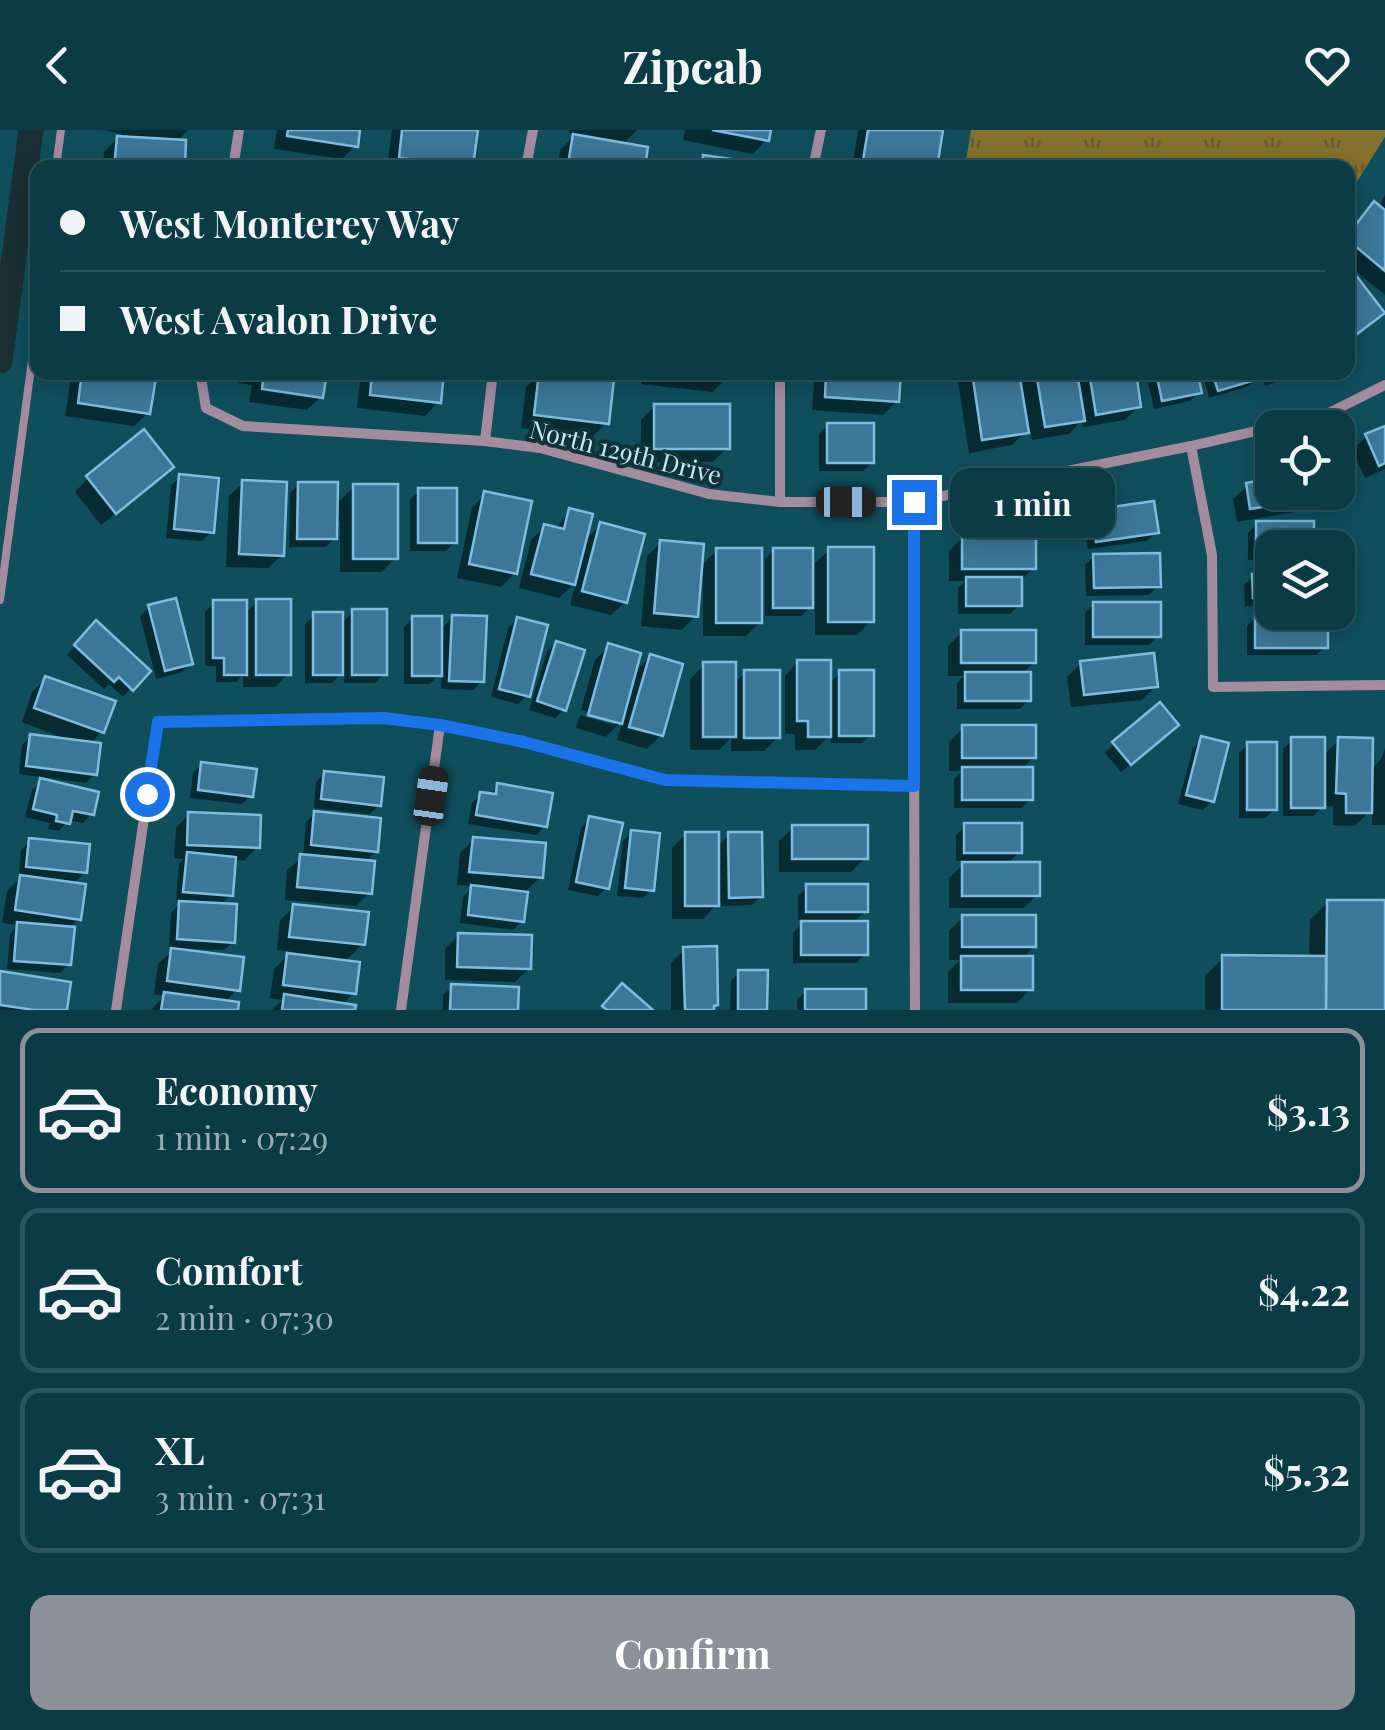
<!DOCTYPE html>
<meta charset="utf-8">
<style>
:root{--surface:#0b3b45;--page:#14424c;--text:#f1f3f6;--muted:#9aadb3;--line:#2b555e;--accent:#8c9099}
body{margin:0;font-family:"Playfair Display",serif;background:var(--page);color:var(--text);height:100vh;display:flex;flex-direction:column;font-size:38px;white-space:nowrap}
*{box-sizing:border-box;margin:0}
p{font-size:32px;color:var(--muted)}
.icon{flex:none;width:55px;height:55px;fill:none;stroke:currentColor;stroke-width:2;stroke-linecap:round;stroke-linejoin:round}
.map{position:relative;height:880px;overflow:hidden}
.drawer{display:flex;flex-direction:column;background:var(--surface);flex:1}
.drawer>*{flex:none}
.hud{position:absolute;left:30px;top:30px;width:1325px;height:220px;border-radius:20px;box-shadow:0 5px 25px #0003,0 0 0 2px var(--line);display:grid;align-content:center;height:220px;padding:0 30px;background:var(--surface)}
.buttons{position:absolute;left:1255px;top:280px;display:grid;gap:20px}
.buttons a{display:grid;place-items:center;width:100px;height:100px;border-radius:20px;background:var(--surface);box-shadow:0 5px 25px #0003,0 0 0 2px var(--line);font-size:50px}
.end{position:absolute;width:45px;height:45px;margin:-22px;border:12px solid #1a73e8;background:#fff;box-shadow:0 0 0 5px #fff}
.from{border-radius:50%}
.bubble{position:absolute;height:70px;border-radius:20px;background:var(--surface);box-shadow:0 5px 25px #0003,0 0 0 2px var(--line);font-size:32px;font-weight:700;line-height:70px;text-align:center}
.car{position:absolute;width:30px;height:60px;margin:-30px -15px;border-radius:12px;box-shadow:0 0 8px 2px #0007;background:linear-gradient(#222 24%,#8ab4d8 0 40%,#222 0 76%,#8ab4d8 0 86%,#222 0)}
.hud b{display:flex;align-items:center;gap:35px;height:95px;font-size:38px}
.hud b+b{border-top:2px solid var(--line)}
.hud i{width:25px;height:25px;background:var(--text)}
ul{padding:18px 0 0;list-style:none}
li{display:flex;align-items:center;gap:30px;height:165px;margin:0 20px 15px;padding:0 10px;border:5px solid var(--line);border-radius:20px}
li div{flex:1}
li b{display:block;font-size:38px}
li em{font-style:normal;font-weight:700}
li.active{border-color:var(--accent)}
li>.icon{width:90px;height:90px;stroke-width:1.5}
.action{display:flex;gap:20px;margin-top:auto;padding:20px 30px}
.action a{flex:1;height:115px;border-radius:20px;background:var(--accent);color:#fff;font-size:40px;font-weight:700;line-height:115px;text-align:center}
header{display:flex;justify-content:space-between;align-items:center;height:130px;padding:0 30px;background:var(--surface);font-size:45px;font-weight:700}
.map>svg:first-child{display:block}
.park{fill:url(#park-tufts)}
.shadow{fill:#0007}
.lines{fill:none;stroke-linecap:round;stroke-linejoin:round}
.canal{stroke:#1a3035;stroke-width:25}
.building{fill:#3b7798;stroke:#7ebbde;stroke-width:2.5}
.service{stroke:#a38c9e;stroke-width:8}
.minor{stroke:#a38c9e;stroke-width:10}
.route{stroke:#1a73e8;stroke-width:12}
.labels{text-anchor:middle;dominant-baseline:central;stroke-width:8;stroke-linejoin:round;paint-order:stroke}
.street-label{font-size:25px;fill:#c4e9f2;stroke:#113239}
</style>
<header><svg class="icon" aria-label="back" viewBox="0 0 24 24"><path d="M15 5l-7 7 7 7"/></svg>Zipcab<svg class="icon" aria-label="heart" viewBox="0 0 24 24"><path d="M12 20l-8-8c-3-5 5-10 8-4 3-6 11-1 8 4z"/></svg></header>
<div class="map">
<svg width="1385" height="880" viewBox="0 0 1385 880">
<defs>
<pattern id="park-tufts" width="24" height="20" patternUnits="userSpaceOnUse" patternTransform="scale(2.5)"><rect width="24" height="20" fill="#84712b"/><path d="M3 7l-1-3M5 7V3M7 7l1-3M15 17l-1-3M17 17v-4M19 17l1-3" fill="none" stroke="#635e38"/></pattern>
</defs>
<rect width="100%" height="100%" fill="#0f4f5c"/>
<polygon class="park" points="971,0 1385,0 1385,7 1348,66 1348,38 965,37"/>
<g class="shadow">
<polygon points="103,0 188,0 176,12 182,38 103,38 104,22 122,4"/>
<polygon points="277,0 358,0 356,15 342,29 274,19"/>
<polygon points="392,0 475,0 471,35 387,38"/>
<polygon points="569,0 637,0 622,15 643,38 557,38 560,20 576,4 569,3"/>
<polygon points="685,0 768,0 766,10 753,24 683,10"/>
<polygon points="858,0 941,0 935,38 852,38"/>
<polygon points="1385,65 1385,165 1348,135 1348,105 1374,75 1378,78"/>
<polygon points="1348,139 1381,183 1348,212"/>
<polygon points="154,242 148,283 134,296 65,286 72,242"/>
<polygon points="239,242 324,242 321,267 307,280 249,272 252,255 238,253"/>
<polygon points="361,242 441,242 438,272 425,286 357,278"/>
<polygon points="540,242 603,242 596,249 607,292 593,306 521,298 526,257"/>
<polygon points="642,242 727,242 726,249 712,262 641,254"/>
<polygon points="815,242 899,242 897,271 883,285 812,280"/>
<polygon points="968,242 1017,242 1019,253 1029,242 1133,242 1139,276 1125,290 1083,297 1082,290 1069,304 1032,310 1030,298 1012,315 969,323 958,252"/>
<polygon points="1146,242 1195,242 1199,262 1190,271 1154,279"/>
<polygon points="1202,242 1254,242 1256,248 1247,257 1209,268"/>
<polygon points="1260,242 1304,242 1265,256"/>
<polygon points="655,276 727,318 713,332 641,332 641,290"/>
<polygon points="828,295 872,332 863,341 819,341 819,304"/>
<polygon points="1385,298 1385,339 1365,348 1352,320 1366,307"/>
<polygon points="1272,342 1272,362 1320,366 1306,380 1237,392 1233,369 1261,344"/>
<polygon points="180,347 211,402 202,411 166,408 171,355"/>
<polygon points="88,348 157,350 101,395 75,362"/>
<polygon points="243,353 282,425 268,438 226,437 229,366"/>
<polygon points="299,354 335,375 354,357 395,428 382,442 340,442 340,391 335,391 335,408 326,417 289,417 290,363"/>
<polygon points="419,361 455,412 446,421 410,421 410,370"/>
<polygon points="485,364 515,443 501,457 457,448 472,378"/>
<polygon points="570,381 584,412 600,395 625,472 611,485 570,475 576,451 559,468 519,458 531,410 545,397 555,400"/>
<polygon points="1092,382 1156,402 1147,411 1088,419 1083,391"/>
<polygon points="1257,394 1272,418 1272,430 1248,430 1248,403"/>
<polygon points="963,407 1034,438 1019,452 1019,475 1010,484 958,484 958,458 965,451 949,451 949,421"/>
<polygon points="661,413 700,437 717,420 760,492 746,506 703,506 703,443 699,443 695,486 682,500 641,496 647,426"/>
<polygon points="774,420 810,477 801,486 765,486 765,429"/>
<polygon points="829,420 871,491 857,505 815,505 815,433"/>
<polygon points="1094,426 1158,456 1149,465 1086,466 1085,435"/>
<polygon points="1272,446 1272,481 1266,481 1265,475 1245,476 1244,455 1253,447"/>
<polygon points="257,472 288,544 275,557 243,557 243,545 236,552 216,552 216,536 205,536 205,482 214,473 244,484"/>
<polygon points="1094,474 1158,506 1149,515 1085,515 1085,483"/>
<polygon points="149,477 190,534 182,542 156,549 140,486"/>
<polygon points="353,482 384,544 375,553 344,553 344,541 332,553 305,553 305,494 314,485 341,494"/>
<polygon points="453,487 482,551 473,560 441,559 442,542 430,554 404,554 404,497 413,488 439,514 443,515 444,496"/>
<polygon points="1256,487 1325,517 1316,525 1247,525 1247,496"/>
<polygon points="517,490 527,565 518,574 491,567 508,498"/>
<polygon points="96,494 148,541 123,567 109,554 104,559 67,525"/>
<polygon points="962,502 1034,532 1022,544 1029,570 1020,579 957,579 957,553 964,546 948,546 948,516"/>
<polygon points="556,513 564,579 555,588 529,580 547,522"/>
<polygon points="609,516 633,544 650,527 661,605 647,619 617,610 623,590 606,607 576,598 580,585 614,595 614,590 581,580 595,530"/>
<polygon points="798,532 829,554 840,543 871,605 862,613 831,613 831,604 815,620 795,620 795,604 785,604 785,546"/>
<polygon points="1081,533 1155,556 1142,570 1071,577 1067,547"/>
<polygon points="704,535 733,554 745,543 778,607 764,621 731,621 731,608 719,620 690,620 690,549"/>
<polygon points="46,548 102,601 90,614 95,644 86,653 19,644 22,615 31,606 71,611 22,592 32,562"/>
<polygon points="963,598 1034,627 1021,640 1030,669 1022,678 954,678 954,649 962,641 949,641 949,612"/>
<polygon points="1166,604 1121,642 1105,623 1114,614"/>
<polygon points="1202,609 1212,671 1203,680 1178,674 1193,618"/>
<polygon points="1292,610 1322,627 1339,610 1370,641 1382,628 1385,618 1385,695 1372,695 1372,679 1355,696 1333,695 1333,676 1323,676 1313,686 1283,686 1283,619"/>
<polygon points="1248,614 1274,679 1266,688 1239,688 1239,623"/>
<polygon points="202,634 251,665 242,674 190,668 193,643"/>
<polygon points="325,643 379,675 370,684 314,678 316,652"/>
<polygon points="41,651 91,684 83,693 68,690 59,701 48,699 50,693 25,687 32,660"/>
<polygon points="498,656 545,696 536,705 468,694 472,673 481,664 489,666"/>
<polygon points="315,683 376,721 364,733 369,763 356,776 285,770 287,740 303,727 306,692"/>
<polygon points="189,684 257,717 244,731 233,730 230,765 220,776 233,812 224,820 192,819 192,823 237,860 224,873 236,880 151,880 164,866 154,864 158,834 175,818 169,817 171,783 183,770 176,770 179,734 184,729 174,728 176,698"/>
<polygon points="590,689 607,757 598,766 568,760 581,698"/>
<polygon points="965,696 1019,722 1007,735 1037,765 1024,778 949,778 949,748 967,731 956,731 956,705"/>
<polygon points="793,698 865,728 851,742 779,742 779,711"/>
<polygon points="632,703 652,759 643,768 617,766 623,711"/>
<polygon points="686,704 717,717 729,705 761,766 752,775 721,776 721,770 703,789 672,789 672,718"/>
<polygon points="474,709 541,747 525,761 522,791 513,800 460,793 463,767 474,756 457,755 460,723"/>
<polygon points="30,711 85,742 72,755 79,789 68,799 69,834 60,843 7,839 10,804 18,795 2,793 7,761 23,745 19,745 21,720"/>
<polygon points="807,757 865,781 852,794 865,824 856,833 793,833 793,803 806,790 798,790 798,766"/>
<polygon points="1328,772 1385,772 1385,880 1205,880 1205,846 1223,828 1309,828 1310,790"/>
<polygon points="294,777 363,814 344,832 354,862 342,875 352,880 272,880 282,870 270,868 274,839 292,822 277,820 280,790"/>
<polygon points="963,787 1034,816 1022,829 1030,859 1017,873 948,873 948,842 960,830 949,830 949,801"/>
<polygon points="459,805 529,838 515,852 445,850 445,819"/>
<polygon points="684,820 712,878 712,880 671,880 671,833"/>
<polygon points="739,842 765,880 730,880 731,851"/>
<polygon points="0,844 64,880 0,880"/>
<polygon points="452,857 515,880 443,880 443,865"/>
<polygon points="806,861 863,880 797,880 797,870"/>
</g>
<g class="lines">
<polyline class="canal" points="0,231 31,0"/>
</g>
<g class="building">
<polygon points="288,0 360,0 358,17 287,6"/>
<polygon points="402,0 478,0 473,36 399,28"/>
<polygon points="712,0 771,0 769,11"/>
<polygon points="868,0 943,0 937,38 912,38 863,30"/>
<polygon points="573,4 648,17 645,38 574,38 568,34"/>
<polygon points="117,6 186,10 185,38 114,38"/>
<polygon points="703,25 761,33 761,38 702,38"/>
<polygon points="283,30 336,36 336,38 282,38"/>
<polygon points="1374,71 1385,80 1385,141 1348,110 1348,105"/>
<polygon points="1348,135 1385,183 1349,210 1348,208"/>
<polygon points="82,242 157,242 150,284 78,273"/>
<polygon points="264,242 327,242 323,268 262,259"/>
<polygon points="372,242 444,242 441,273 370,265"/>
<polygon points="539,242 614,249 609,294 534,285"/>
<polygon points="669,242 729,242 728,250"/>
<polygon points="826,242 901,242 899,272 825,267"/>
<polygon points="972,242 1019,242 1029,303 982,310"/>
<polygon points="1036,242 1077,242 1085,291 1045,297"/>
<polygon points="1089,242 1136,242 1141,277 1096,285"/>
<polygon points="1156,242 1197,242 1202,263 1162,271"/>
<polygon points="1212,242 1257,242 1259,249 1218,261"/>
<rect x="654" y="274" width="76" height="45"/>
<rect x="827" y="293" width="47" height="40"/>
<polygon points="1385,296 1385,333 1379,336 1365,304"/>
<polygon points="144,299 174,337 116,384 86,346"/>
<polygon points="1272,340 1272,362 1322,362 1323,367 1250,379 1246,353 1261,350 1259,342"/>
<polygon points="179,344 219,348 214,403 174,399"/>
<polygon points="242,350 287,352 284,426 239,424"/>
<polygon points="298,352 338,352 337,409 297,409"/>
<rect x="353" y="354" width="45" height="75"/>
<rect x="418" y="358" width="39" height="55"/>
<polygon points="484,361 532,371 517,444 469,434"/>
<polygon points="1154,371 1159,403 1096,412 1091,380"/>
<polygon points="569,378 593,384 575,455 531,444 544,394 564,399"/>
<polygon points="1256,391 1314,391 1314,418 1272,418 1272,422 1256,422"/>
<polygon points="600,392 645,404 627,473 582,461"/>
<rect x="962" y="405" width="74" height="34"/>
<polygon points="660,410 704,414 698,487 654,483"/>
<rect x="828" y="417" width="46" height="75"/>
<rect x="716" y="418" width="46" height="75"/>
<rect x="773" y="418" width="40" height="60"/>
<polygon points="1160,423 1161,457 1094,458 1093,424"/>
<polygon points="1252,444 1272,444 1272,467 1253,468"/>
<rect x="966" y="447" width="56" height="29"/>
<polygon points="176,468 193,534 165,541 148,475"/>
<rect x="256" y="469" width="35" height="76"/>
<polygon points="213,470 247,470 247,545 224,545 224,528 213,528"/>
<rect x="1093" y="472" width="68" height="35"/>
<rect x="352" y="479" width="35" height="66"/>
<rect x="313" y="482" width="30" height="63"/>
<polygon points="452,485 487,486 484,552 449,551"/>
<rect x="1255" y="485" width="73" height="33"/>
<rect x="412" y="486" width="30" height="60"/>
<polygon points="517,487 548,495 530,567 499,559"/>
<polygon points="96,490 151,541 133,561 119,547 114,552 74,515"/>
<rect x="961" y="500" width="75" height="33"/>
<polygon points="556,511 585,520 566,581 537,571"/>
<polygon points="608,513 641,523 622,594 588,585"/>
<polygon points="1154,523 1158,557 1084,565 1080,531"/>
<polygon points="650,524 683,534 663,606 629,597"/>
<polygon points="797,530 831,530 831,607 808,607 808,591 797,591"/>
<rect x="703" y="532" width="33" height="75"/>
<rect x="744" y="540" width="36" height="68"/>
<rect x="839" y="540" width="35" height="66"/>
<rect x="965" y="542" width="66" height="29"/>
<polygon points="45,546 116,571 104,603 34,578"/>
<polygon points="1160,572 1179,595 1131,635 1112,612"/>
<rect x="962" y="595" width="74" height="33"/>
<polygon points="30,604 101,613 97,645 26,636"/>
<polygon points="1201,606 1229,613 1214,672 1186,665"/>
<rect x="1291" y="607" width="34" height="71"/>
<polygon points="1338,607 1373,608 1372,683 1346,683 1346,664 1336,663"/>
<rect x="1247" y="612" width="30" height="68"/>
<polygon points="201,632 257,639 253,667 198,660"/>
<rect x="962" y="637" width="71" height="33"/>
<polygon points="324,641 384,647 381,676 321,669"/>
<polygon points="40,648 99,662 94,685 73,681 70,694 56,691 57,685 33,679"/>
<polygon points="497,653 553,663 547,697 476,685 480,662 496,664"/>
<polygon points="314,681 381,688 378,722 311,715"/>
<polygon points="188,682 261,685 260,718 187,715"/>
<polygon points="589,686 623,693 609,759 576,752"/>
<rect x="964" y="693" width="58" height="30"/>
<rect x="792" y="695" width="76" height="34"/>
<polygon points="631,700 660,703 654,761 625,758"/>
<rect x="685" y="702" width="34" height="74"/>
<polygon points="728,702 762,702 763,767 729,768"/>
<polygon points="473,707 546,713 543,748 469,742"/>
<polygon points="29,708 90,714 87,743 26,737"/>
<polygon points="187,722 236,727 233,766 183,762"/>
<polygon points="300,724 375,731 372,764 297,757"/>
<rect x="962" y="732" width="78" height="34"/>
<polygon points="20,745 86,754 81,790 15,780"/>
<rect x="806" y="754" width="62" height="28"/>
<polygon points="471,755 528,762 524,792 468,785"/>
<polygon points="1327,770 1385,770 1385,880 1326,880"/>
<polygon points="179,771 237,774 235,813 177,809"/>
<polygon points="293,774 369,782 365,815 289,807"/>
<rect x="962" y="785" width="74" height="32"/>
<rect x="801" y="791" width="67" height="34"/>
<polygon points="17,792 75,797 71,835 14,831"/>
<polygon points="458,803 532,805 531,839 457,837"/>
<polygon points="717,816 718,875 714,876 714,880 685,880 683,817"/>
<polygon points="171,818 244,827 240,861 167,851"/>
<polygon points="287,823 360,832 356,864 283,855"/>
<polygon points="1222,825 1326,826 1326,880 1222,880"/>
<rect x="961" y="826" width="72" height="34"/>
<polygon points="738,840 768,840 767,880 738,880"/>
<polygon points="0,841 71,852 67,880 34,880 0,875"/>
<polygon points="622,853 653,880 607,880 602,876"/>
<polygon points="451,854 519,857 518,880 450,880"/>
<rect x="805" y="859" width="61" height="21"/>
<polygon points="164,862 239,872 238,880 161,880"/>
<polygon points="284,864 356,875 355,880 282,880"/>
</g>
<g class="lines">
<g class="service">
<polyline points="56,38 61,0"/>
<polyline points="0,470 38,185"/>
</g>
<g class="minor">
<polyline points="233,38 239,0"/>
<polyline points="526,38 533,0"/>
<polyline points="813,38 821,0"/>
<polyline points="200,242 206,278 243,296 485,311 540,318 709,364 780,372 913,372 1191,316 1325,285 1385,255"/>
<polyline points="780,242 780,372"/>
<polyline points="485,311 493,242"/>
<polyline points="1191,316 1212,425 1213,557 1385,555"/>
<polyline points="913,372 915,880"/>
<polyline points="116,880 158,592 383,588 440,595 524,612 665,650 914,656"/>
<polyline points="401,880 440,595"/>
</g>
</g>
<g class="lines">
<polyline class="route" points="147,664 158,592 383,588 440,595 524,612 665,650 914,656 914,372"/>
</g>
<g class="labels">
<g class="street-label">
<text transform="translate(626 321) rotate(14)">North 129th Drive</text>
</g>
</g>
</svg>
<div class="buttons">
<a><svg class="icon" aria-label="locate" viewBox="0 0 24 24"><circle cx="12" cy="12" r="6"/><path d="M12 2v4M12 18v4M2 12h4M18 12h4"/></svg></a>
<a><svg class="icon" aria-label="layers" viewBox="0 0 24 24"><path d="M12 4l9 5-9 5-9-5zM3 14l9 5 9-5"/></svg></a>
</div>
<i class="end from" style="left:147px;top:664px"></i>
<i class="end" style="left:914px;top:372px"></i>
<div class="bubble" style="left:950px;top:338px;width:165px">1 min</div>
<i class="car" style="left:846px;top:372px;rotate:90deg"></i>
<i class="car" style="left:431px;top:666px;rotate:8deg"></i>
<div class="hud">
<b><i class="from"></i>West Monterey Way</b>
<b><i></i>West Avalon Drive</b>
</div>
</div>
<section class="drawer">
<ul>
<li class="active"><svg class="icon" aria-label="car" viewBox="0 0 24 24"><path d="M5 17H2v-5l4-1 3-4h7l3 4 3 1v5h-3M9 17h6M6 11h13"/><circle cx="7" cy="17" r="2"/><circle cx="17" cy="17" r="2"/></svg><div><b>Economy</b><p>1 min · 07:29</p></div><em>$3.13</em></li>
<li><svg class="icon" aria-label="car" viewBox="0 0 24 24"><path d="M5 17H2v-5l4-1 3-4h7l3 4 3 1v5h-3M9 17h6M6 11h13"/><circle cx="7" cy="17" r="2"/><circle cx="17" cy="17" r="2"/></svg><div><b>Comfort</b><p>2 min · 07:30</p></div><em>$4.22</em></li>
<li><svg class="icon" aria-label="car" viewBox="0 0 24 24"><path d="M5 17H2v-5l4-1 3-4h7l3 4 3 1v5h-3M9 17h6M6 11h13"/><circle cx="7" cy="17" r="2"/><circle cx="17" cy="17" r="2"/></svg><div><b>XL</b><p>3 min · 07:31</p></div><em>$5.32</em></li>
</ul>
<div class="action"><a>Confirm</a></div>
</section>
